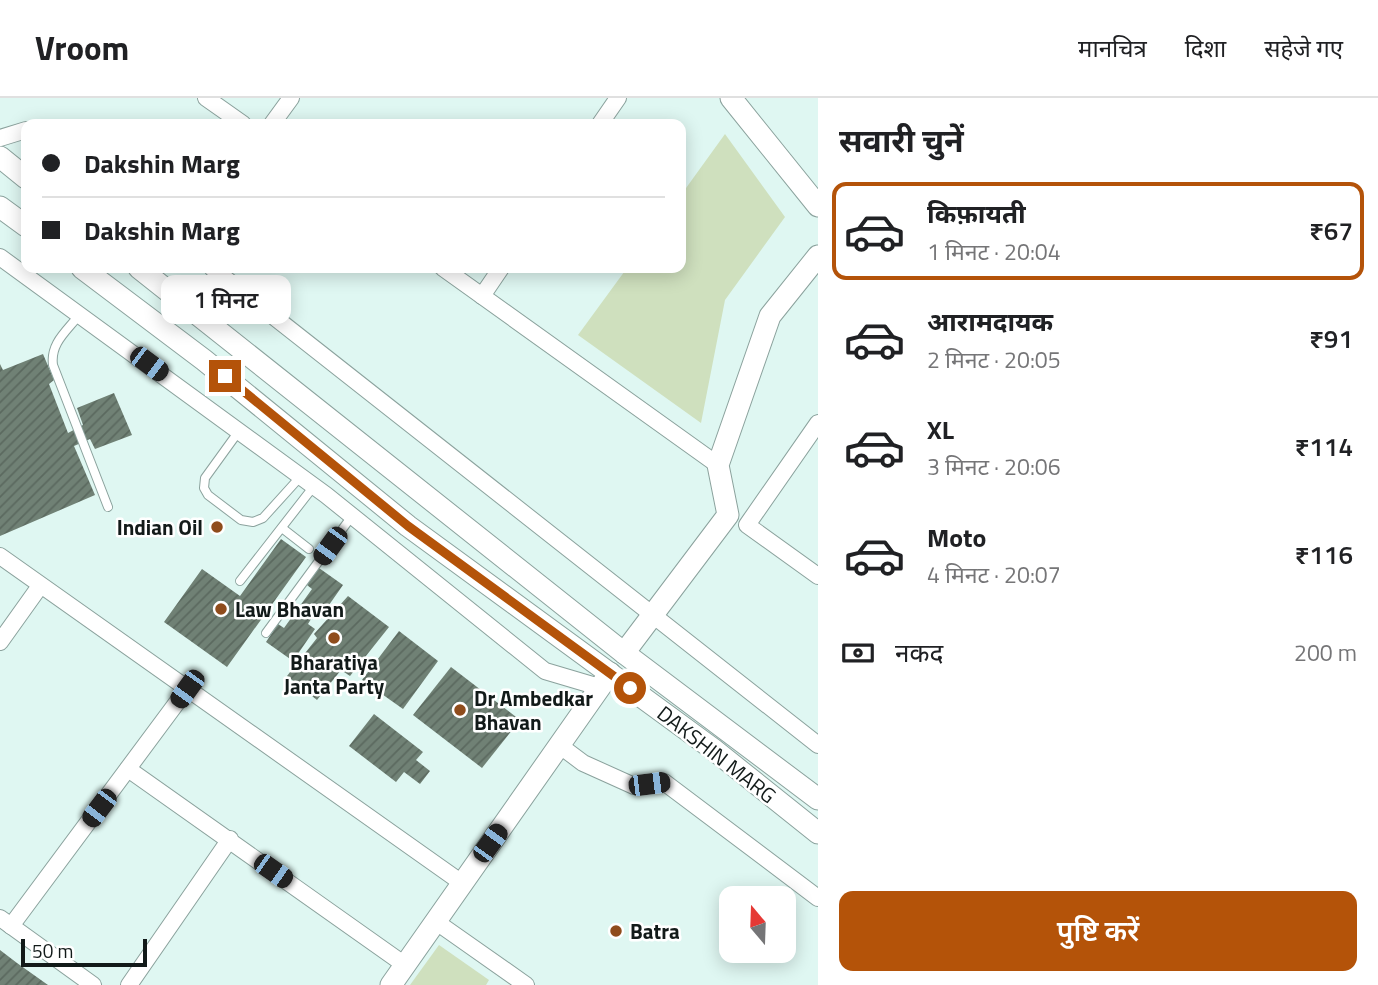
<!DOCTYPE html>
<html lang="hi">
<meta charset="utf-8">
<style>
:root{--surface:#fff;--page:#f2f2f2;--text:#202124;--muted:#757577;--line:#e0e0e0;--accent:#b45309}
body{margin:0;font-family:"Titillium Web","Noto Sans Devanagari",sans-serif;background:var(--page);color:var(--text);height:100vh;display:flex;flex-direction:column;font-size:26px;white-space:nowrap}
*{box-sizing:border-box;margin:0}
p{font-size:23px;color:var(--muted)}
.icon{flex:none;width:38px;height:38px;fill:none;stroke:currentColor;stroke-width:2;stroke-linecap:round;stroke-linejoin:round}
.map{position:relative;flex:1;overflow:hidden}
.drawer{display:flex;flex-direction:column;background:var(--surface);width:560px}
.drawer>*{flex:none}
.top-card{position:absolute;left:21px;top:21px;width:665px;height:154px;border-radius:14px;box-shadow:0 4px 18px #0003;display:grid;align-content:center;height:154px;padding:0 21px;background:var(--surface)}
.needle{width:46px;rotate:341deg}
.controls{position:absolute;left:719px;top:788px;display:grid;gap:14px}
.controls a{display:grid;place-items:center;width:77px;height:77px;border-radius:14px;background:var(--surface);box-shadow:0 4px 18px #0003;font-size:35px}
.scale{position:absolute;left:21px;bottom:18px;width:126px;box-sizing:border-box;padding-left:7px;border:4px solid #121a19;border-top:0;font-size:19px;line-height:24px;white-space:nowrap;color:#121a19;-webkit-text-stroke:5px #fff;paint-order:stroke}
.end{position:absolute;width:32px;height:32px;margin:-16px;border:9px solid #b45309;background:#fff;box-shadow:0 0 0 4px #fff}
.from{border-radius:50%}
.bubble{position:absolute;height:49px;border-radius:14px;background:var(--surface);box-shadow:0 4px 18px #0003;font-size:23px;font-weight:600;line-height:49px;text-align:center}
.car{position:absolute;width:21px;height:42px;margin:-21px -10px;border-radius:9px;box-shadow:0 0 5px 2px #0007;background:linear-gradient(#222 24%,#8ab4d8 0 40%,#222 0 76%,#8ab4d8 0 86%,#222 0)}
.top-card b{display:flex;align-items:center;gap:24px;height:66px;font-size:26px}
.top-card b+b{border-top:2px solid var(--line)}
.top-card i{width:18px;height:18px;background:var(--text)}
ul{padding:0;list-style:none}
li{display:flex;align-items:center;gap:21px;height:98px;margin:0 14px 10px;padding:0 7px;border:4px solid transparent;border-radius:14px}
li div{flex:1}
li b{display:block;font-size:26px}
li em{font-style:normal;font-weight:600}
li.current{border-color:var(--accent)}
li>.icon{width:63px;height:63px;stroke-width:1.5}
h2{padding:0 21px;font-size:32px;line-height:84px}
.pay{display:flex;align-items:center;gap:18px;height:77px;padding:0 21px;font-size:26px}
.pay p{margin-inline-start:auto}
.button{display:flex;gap:14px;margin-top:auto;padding:14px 21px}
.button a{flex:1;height:80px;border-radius:14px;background:var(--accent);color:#fff;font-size:28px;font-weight:600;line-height:80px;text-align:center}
header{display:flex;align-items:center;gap:42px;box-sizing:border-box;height:98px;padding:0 35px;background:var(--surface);border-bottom:2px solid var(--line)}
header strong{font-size:33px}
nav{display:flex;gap:38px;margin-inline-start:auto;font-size:24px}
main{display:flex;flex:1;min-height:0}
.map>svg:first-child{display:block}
.green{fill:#cfe0be}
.building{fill:url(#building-hatch)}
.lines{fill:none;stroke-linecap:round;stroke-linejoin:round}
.lane-casing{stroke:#8ba29d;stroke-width:10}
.street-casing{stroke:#8ba29d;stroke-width:18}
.secondary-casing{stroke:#8ba29d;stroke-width:23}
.lane{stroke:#fff;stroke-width:8}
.street{stroke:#fff;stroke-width:16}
.secondary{stroke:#fff;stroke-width:21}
.route{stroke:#b45309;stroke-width:9}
.poi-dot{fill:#8f4c1c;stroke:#fff;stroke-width:2.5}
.labels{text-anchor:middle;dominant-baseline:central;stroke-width:5;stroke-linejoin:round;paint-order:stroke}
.poi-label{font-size:21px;font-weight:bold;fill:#121a19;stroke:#fff;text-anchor:start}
.street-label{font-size:21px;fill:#121a19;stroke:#fff}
</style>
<header>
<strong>Vroom</strong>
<nav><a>मानचित्र</a><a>दिशा</a><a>सहेजे गए</a></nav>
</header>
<main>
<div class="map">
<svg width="818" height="887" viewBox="0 0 818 887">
<defs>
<pattern id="building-hatch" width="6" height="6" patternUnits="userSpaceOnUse" patternTransform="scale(1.75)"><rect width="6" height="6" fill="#708175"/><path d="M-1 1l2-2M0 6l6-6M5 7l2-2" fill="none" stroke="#5b695f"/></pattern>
</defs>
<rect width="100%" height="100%" fill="#dff7f2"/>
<g class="green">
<polygon points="725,36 785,119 725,202 701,325 578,237 627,170 681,170 681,97"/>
<polygon points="439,847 489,882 486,887 410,887"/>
</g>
<g class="building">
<polygon points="43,256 54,282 49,286 68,335 83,327 77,310 114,295 132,337 95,351 90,341 74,348 95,397 0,438 0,266 3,272"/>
<polygon points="281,441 306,459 227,569 164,524 202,471 240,498"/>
<polygon points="319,470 343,487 322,517 316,513 308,526 315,531 293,563 266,544 278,526 284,530 312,491 307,487"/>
<polygon points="348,498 389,529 350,578 341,572 317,602 287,578 317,540 314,536"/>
<polygon points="399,533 438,563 403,611 362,582"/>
<polygon points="451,569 520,622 482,670 413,617"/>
<polygon points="374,616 423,654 416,662 430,673 420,686 404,674 396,684 349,648"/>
<polygon points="0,852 17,865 48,887 0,887"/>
</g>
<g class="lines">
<g class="lane-casing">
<g id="lane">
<path d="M80 216C67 233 50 245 53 267L108 409"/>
<polyline points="239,333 205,380 204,390 208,397 241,422 253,424 263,420 301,378"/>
<polyline points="282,430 309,451"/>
<polyline points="240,483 314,388"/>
<polyline points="266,535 352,418"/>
</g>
</g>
<g class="street-casing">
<g id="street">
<polyline points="206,0 243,26"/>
<polyline points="272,26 291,0"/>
<polyline points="600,26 618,0"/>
<polyline points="0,40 26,32"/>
<polyline points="0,159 326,397 545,573 599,589"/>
<polyline points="212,170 818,647"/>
<polyline points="443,170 718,367"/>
<polyline points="482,198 501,170"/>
<polyline points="818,325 747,427 818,478"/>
<polyline points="0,458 462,785"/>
<polyline points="0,544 40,488"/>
<polyline points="559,647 583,665 634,688 664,684 818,800"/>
<polyline points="128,671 405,867"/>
<polyline points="0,820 93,887"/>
<polyline points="435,823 526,887"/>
<polyline points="11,828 187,591"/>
<polyline points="129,887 230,741"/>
</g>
</g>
<g class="secondary-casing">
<g id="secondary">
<polyline points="731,0 818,108"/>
<polyline points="0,59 26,80"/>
<polyline points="0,109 26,128"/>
<polyline points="82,170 204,262 408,428 713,651 818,735"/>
<polyline points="139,170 624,555 818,701"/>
<polyline points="624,555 728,417 718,367 770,218 818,158"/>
<polyline points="391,887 610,575"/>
</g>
</g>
<use href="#lane" class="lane"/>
<use href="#street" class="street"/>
<use href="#secondary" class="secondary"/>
</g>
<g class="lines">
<polyline class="route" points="225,278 408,428 630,590"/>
</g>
<g class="poi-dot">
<circle cx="217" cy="429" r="7"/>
<circle cx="221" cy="511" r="7"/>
<circle cx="334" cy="540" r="7"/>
<circle cx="460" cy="612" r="7"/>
<circle cx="616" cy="833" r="7"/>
</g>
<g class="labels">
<g class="poi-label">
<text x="203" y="429" text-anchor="end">Indian Oil</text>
<text x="235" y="511">Law Bhavan</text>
<text x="334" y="564" text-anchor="middle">Bharatiya<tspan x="334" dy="24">Janta Party</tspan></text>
<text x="474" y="600">Dr Ambedkar<tspan x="474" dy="24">Bhavan</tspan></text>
<text x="630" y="833">Batra</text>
</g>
<g class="street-label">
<text transform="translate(717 656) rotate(38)">DAKSHIN MARG</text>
</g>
</g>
</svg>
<div class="controls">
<a><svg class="needle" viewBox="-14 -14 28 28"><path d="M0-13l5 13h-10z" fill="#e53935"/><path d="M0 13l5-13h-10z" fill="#757577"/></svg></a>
</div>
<div class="scale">50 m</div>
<i class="end from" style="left:630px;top:590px"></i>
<i class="end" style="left:225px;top:278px"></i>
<div class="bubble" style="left:161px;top:177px;width:130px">1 मिनट</div>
<i class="car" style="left:149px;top:266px;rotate:127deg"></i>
<i class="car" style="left:330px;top:448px;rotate:216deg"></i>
<i class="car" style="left:187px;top:591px;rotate:216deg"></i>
<i class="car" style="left:649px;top:686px;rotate:83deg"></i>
<i class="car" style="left:99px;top:710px;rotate:217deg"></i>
<i class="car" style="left:490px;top:745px;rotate:36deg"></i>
<i class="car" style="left:273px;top:773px;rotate:125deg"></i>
<div class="top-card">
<b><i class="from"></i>Dakshin Marg</b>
<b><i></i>Dakshin Marg</b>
</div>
</div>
<section class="drawer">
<h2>सवारी चुनें</h2>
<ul>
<li class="current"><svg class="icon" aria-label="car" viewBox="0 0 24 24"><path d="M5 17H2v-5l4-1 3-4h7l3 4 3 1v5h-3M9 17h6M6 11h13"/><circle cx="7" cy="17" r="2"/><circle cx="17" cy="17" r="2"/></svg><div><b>किफ़ायती</b><p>1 मिनट · 20:04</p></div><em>₹67</em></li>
<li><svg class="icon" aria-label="car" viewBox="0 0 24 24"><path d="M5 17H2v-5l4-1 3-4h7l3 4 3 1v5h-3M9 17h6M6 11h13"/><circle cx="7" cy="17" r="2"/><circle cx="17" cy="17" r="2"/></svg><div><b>आरामदायक</b><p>2 मिनट · 20:05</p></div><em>₹91</em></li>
<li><svg class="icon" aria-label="car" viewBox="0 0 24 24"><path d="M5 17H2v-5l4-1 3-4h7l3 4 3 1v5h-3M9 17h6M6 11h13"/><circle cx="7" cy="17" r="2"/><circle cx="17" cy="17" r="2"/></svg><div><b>XL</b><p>3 मिनट · 20:06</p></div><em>₹114</em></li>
<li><svg class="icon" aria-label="car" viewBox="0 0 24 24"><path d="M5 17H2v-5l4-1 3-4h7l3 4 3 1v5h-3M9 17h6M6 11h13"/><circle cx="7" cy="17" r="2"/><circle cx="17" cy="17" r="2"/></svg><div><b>Moto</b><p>4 मिनट · 20:07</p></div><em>₹116</em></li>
</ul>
<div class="pay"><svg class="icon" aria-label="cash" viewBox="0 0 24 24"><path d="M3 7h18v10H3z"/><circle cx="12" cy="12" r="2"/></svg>नकद<p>200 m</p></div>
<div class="button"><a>पुष्टि करें</a></div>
</section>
</main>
